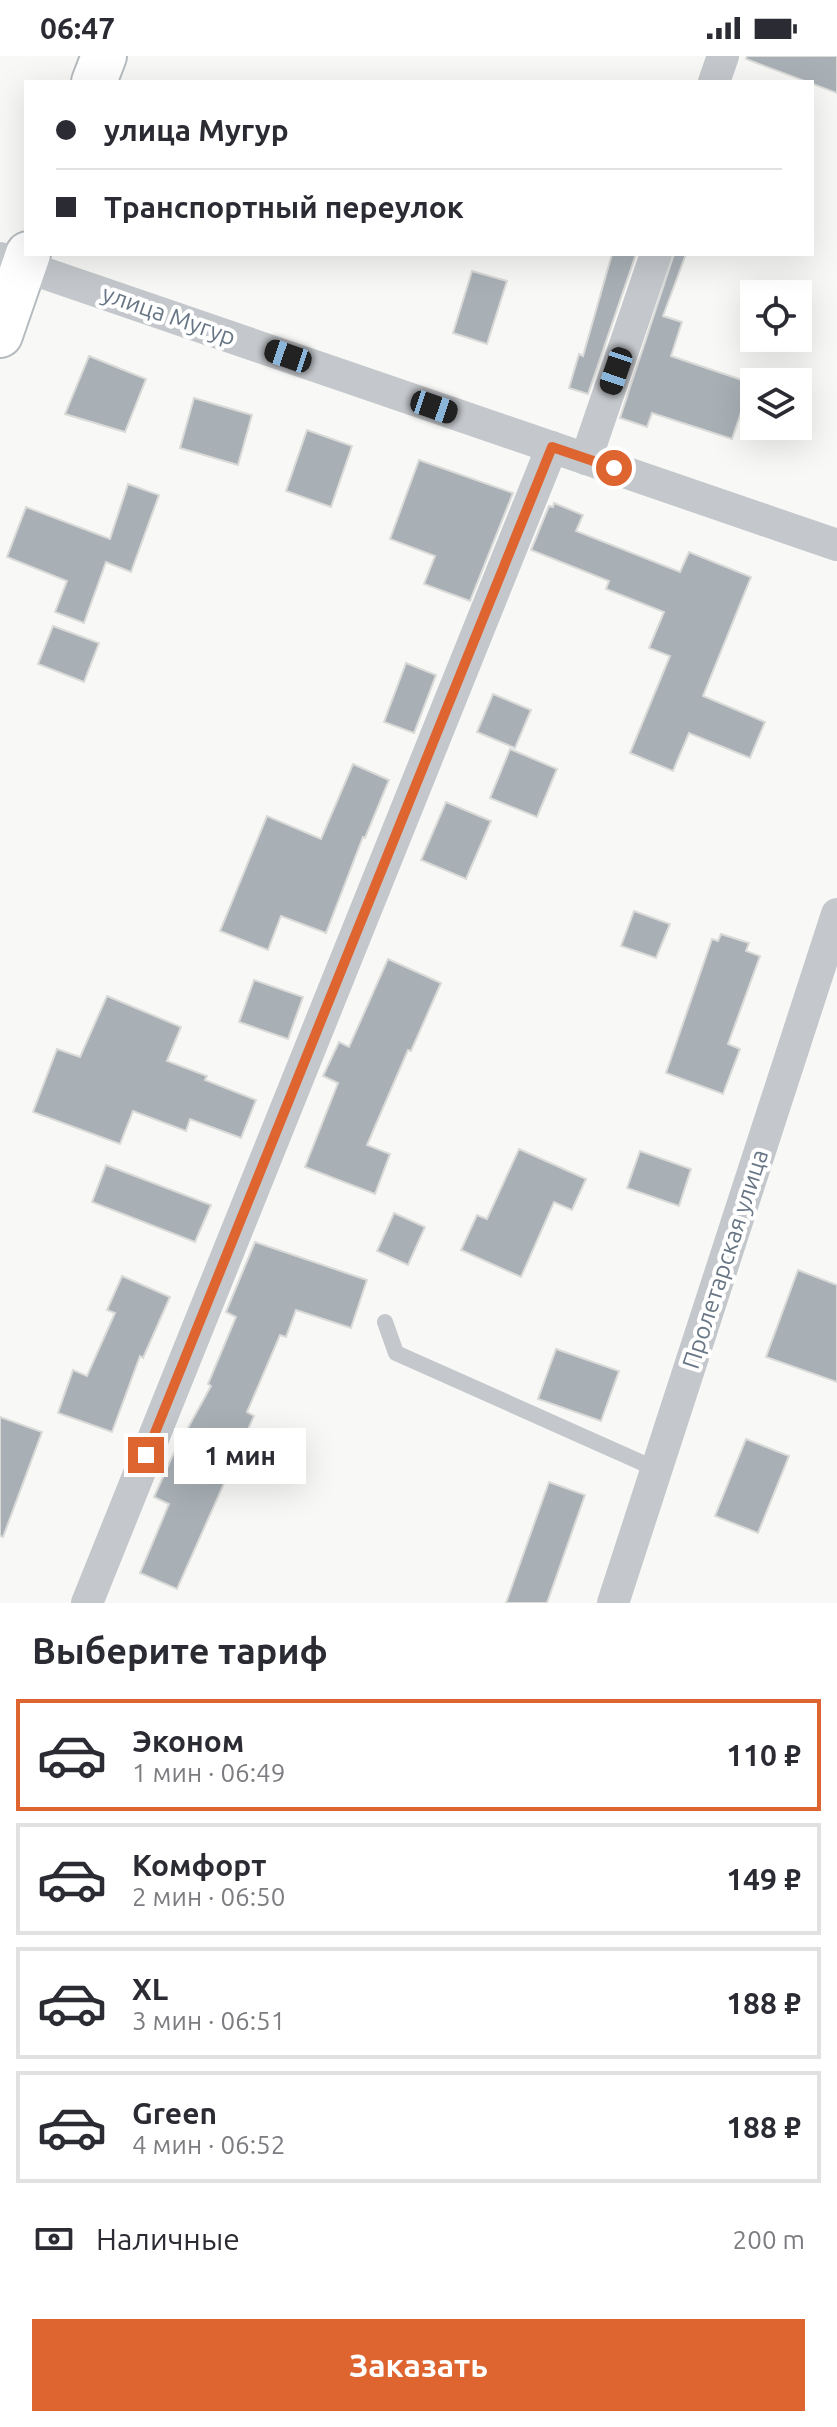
<!DOCTYPE html>
<html lang="ru">
<meta charset="utf-8">
<style>
:root{--surface:#fff;--page:#f7f7f7;--text:#2b2b33;--muted:#7c7c81;--line:#e1e1e2;--accent:#de6530}
body{margin:0;font-family:Ubuntu,sans-serif;background:var(--page);color:var(--text);height:100vh;display:flex;flex-direction:column;font-size:30px;white-space:nowrap}
*{box-sizing:border-box;margin:0}
p{font-size:26px;color:var(--muted)}
.icon{flex:none;width:44px;height:44px;fill:none;stroke:currentColor;stroke-width:2;stroke-linecap:round;stroke-linejoin:round}
.map{position:relative;height:1547px;overflow:hidden}
.side{display:flex;flex-direction:column;background:var(--surface);flex:1}
.side>*{flex:none}
.hud{position:absolute;left:24px;top:24px;width:790px;height:176px;border-radius:0px;box-shadow:0 8px 32px #0002;display:grid;align-content:center;height:176px;padding:0 32px;background:var(--surface)}
.controls{position:absolute;left:740px;top:224px;display:grid;gap:16px}
.controls a{display:grid;place-items:center;width:72px;height:72px;border-radius:0px;background:var(--surface);box-shadow:0 8px 32px #0002;font-size:40px}
.end{position:absolute;width:36px;height:36px;margin:-18px;border:10px solid #de6530;background:#fff;box-shadow:0 0 0 4px #fff}
.from{border-radius:50%}
.bubble{position:absolute;height:56px;border-radius:0px;background:var(--surface);box-shadow:0 8px 32px #0002;font-size:26px;font-weight:700;line-height:56px;text-align:center}
.car{position:absolute;width:24px;height:48px;margin:-24px -12px;border-radius:10px;box-shadow:0 0 6px 2px #0007;background:linear-gradient(#222 24%,#8ab4d8 0 40%,#222 0 76%,#8ab4d8 0 86%,#222 0)}
.hud b{display:flex;align-items:center;gap:28px;height:76px;font-size:30px}
.hud b+b{border-top:2px solid var(--line)}
.hud i{width:20px;height:20px;background:var(--text)}
ul{padding:0;list-style:none}
li{display:flex;align-items:center;gap:24px;height:112px;margin:0 16px 12px;padding:0 16px;border:4px solid var(--line);border-radius:0px}
li div{flex:1}
li b{display:block;font-size:30px}
li em{font-style:normal;font-weight:700}
li.selected{border-color:var(--accent)}
li>.icon{width:72px;height:72px;stroke-width:1.5}
h2{padding:0 32px;font-size:36px;line-height:96px}
.pay{display:flex;align-items:center;gap:20px;height:88px;padding:0 32px;font-size:30px}
.pay p{margin-inline-start:auto}
.primary-button{display:flex;gap:16px;margin-top:auto;padding:16px 32px}
.primary-button a{flex:1;height:92px;border-radius:0px;background:var(--accent);color:#fff;font-size:32px;font-weight:700;line-height:92px;text-align:center}
.status{display:flex;justify-content:space-between;align-items:center;height:56px;padding:0 40px;background:var(--surface);direction:ltr}
.status svg{height:22px;fill:currentColor}
.map>svg:first-child{display:block}
.building{fill:#a8b0b6;stroke:#dadad8;stroke-width:2}
.lines{fill:none;stroke-linecap:round;stroke-linejoin:round}
.secondary-casing{stroke:#b6bbbf;stroke-width:48}
.lane{stroke:#c4c7cb;stroke-width:16}
.street{stroke:#c4c7cb;stroke-width:32}
.secondary{stroke:#fff;stroke-width:44}
.route{stroke:#de6530;stroke-width:10}
.labels{text-anchor:middle;dominant-baseline:central;stroke-width:8;stroke-linejoin:round;paint-order:stroke}
.street-label{font-size:24px;fill:#687685;stroke:#fff}
</style>
<div class="status"><b>06:47</b><svg viewBox="0 0 49 12"><path d="M0 12V9h3v3zM5 12V6h3v6zM10 12V3h3v9zM15 12V0h3v12zM26 1h20v11H26zM47 4h2v5h-2z"/></svg></div>
<div class="map">
<svg width="837" height="1547" viewBox="0 0 837 1547">
<rect width="100%" height="100%" fill="#f8f8f6"/>
<g class="building">
<polygon points="747,0 837,0 837,37 746,3"/>
<polygon points="612,198 636,198 588,338 569,332 579,298 583,300"/>
<polygon points="674,198 686,198 663,260 682,266 671,300 751,327 732,383 652,357 647,371 620,362"/>
<polygon points="472,215 507,225 487,288 453,277"/>
<polygon points="89,300 146,323 125,376 65,358"/>
<polygon points="194,342 252,359 238,409 180,392"/>
<polygon points="307,374 352,390 331,451 286,435"/>
<polygon points="419,404 513,437 470,545 424,528 435,500 390,483"/>
<polygon points="128,428 159,439 131,516 106,506 84,567 55,556 67,525 7,501 26,451 110,483"/>
<polygon points="554,447 583,459 576,475 680,516 689,496 751,521 703,640 765,666 750,702 689,677 673,715 630,697 670,600 649,592 664,556 606,533 609,525 531,494 549,450 553,451"/>
<polygon points="53,570 99,587 84,626 38,608"/>
<polygon points="406,607 436,619 414,677 384,666"/>
<polygon points="493,638 531,654 515,692 477,676"/>
<polygon points="510,693 557,713 537,761 490,742"/>
<polygon points="353,708 389,724 365,782 363,781 326,877 281,860 268,894 220,875 267,760 321,783"/>
<polygon points="446,746 491,765 466,823 421,804"/>
<polygon points="634,855 670,868 656,902 621,890"/>
<polygon points="721,878 749,887 746,895 760,900 728,988 740,993 723,1038 666,1017 712,883 718,885"/>
<polygon points="388,903 441,927 411,995 408,994 367,1089 390,1098 375,1138 305,1111 338,1027 323,1020 339,986 349,991"/>
<polygon points="254,924 303,941 288,983 239,966"/>
<polygon points="107,940 181,971 167,1005 207,1020 205,1024 256,1044 241,1082 190,1063 186,1075 133,1055 120,1088 33,1056 57,993 80,1001"/>
<polygon points="519,1093 586,1123 572,1154 554,1146 521,1221 461,1194 477,1159 487,1163"/>
<polygon points="640,1095 691,1113 679,1150 627,1132"/>
<polygon points="106,1109 211,1149 195,1186 92,1146"/>
<polygon points="394,1157 425,1171 408,1209 377,1195"/>
<polygon points="255,1186 367,1224 351,1272 296,1254 286,1281 280,1279 247,1356 254,1360 177,1533 140,1517 169,1448 154,1441 172,1401 211,1330 208,1328 236,1261 226,1256"/>
<polygon points="798,1214 837,1229 837,1326 766,1301"/>
<polygon points="122,1220 170,1241 143,1302 140,1300 112,1376 58,1357 73,1314 87,1320 115,1257 107,1254"/>
<polygon points="556,1293 619,1315 601,1365 538,1343"/>
<polygon points="0,1361 42,1376 3,1481 0,1480"/>
<polygon points="746,1383 789,1400 758,1477 715,1460"/>
<polygon points="549,1426 585,1439 547,1547 506,1547"/>
</g>
<g class="lines">
<g class="secondary-casing">
<g id="secondary">
<polyline points="94,26 104,0"/>
<polyline points="0,279 28,198"/>
</g>
</g>
<polyline class="lane" points="385,1266 396,1297 656,1413"/>
<g class="street">
<polyline points="714,26 723,0"/>
<polyline points="0,202 837,489"/>
<polyline points="586,403 656,198"/>
<polyline points="87,1547 552,391"/>
<polyline points="613,1547 837,858"/>
</g>
<use href="#secondary" class="secondary"/>
</g>
<g class="lines">
<polyline class="route" points="146,1399 552,391 614,412"/>
</g>
<g class="labels">
<g class="street-label">
<text transform="translate(169 259) rotate(19)">улица Мугур</text>
<text transform="translate(725 1203) rotate(-72)">Пролетарская улица</text>
</g>
</g>
</svg>
<div class="controls">
<a><svg class="icon" aria-label="locate" viewBox="0 0 24 24"><circle cx="12" cy="12" r="6"/><path d="M12 2v4M12 18v4M2 12h4M18 12h4"/></svg></a>
<a><svg class="icon" aria-label="layers" viewBox="0 0 24 24"><path d="M12 4l9 5-9 5-9-5zM3 14l9 5 9-5"/></svg></a>
</div>
<i class="end from" style="left:614px;top:412px"></i>
<i class="end" style="left:146px;top:1399px"></i>
<div class="bubble" style="left:174px;top:1372px;width:132px">1 мин</div>
<i class="car" style="left:288px;top:300px;rotate:289deg"></i>
<i class="car" style="left:616px;top:315px;rotate:199deg"></i>
<i class="car" style="left:434px;top:351px;rotate:109deg"></i>
<div class="hud">
<b><i class="from"></i>улица Мугур</b>
<b><i></i>Транспортный переулок</b>
</div>
</div>
<section class="side">
<h2>Выберите тариф</h2>
<ul>
<li class="selected"><svg class="icon" aria-label="car" viewBox="0 0 24 24"><path d="M5 17H2v-5l4-1 3-4h7l3 4 3 1v5h-3M9 17h6M6 11h13"/><circle cx="7" cy="17" r="2"/><circle cx="17" cy="17" r="2"/></svg><div><b>Эконом</b><p>1 мин · 06:49</p></div><em>110 ₽</em></li>
<li><svg class="icon" aria-label="car" viewBox="0 0 24 24"><path d="M5 17H2v-5l4-1 3-4h7l3 4 3 1v5h-3M9 17h6M6 11h13"/><circle cx="7" cy="17" r="2"/><circle cx="17" cy="17" r="2"/></svg><div><b>Комфорт</b><p>2 мин · 06:50</p></div><em>149 ₽</em></li>
<li><svg class="icon" aria-label="car" viewBox="0 0 24 24"><path d="M5 17H2v-5l4-1 3-4h7l3 4 3 1v5h-3M9 17h6M6 11h13"/><circle cx="7" cy="17" r="2"/><circle cx="17" cy="17" r="2"/></svg><div><b>XL</b><p>3 мин · 06:51</p></div><em>188 ₽</em></li>
<li><svg class="icon" aria-label="car" viewBox="0 0 24 24"><path d="M5 17H2v-5l4-1 3-4h7l3 4 3 1v5h-3M9 17h6M6 11h13"/><circle cx="7" cy="17" r="2"/><circle cx="17" cy="17" r="2"/></svg><div><b>Green</b><p>4 мин · 06:52</p></div><em>188 ₽</em></li>
</ul>
<div class="pay"><svg class="icon" aria-label="cash" viewBox="0 0 24 24"><path d="M3 7h18v10H3z"/><circle cx="12" cy="12" r="2"/></svg>Наличные<p>200 m</p></div>
<div class="primary-button"><a>Заказать</a></div>
</section>
